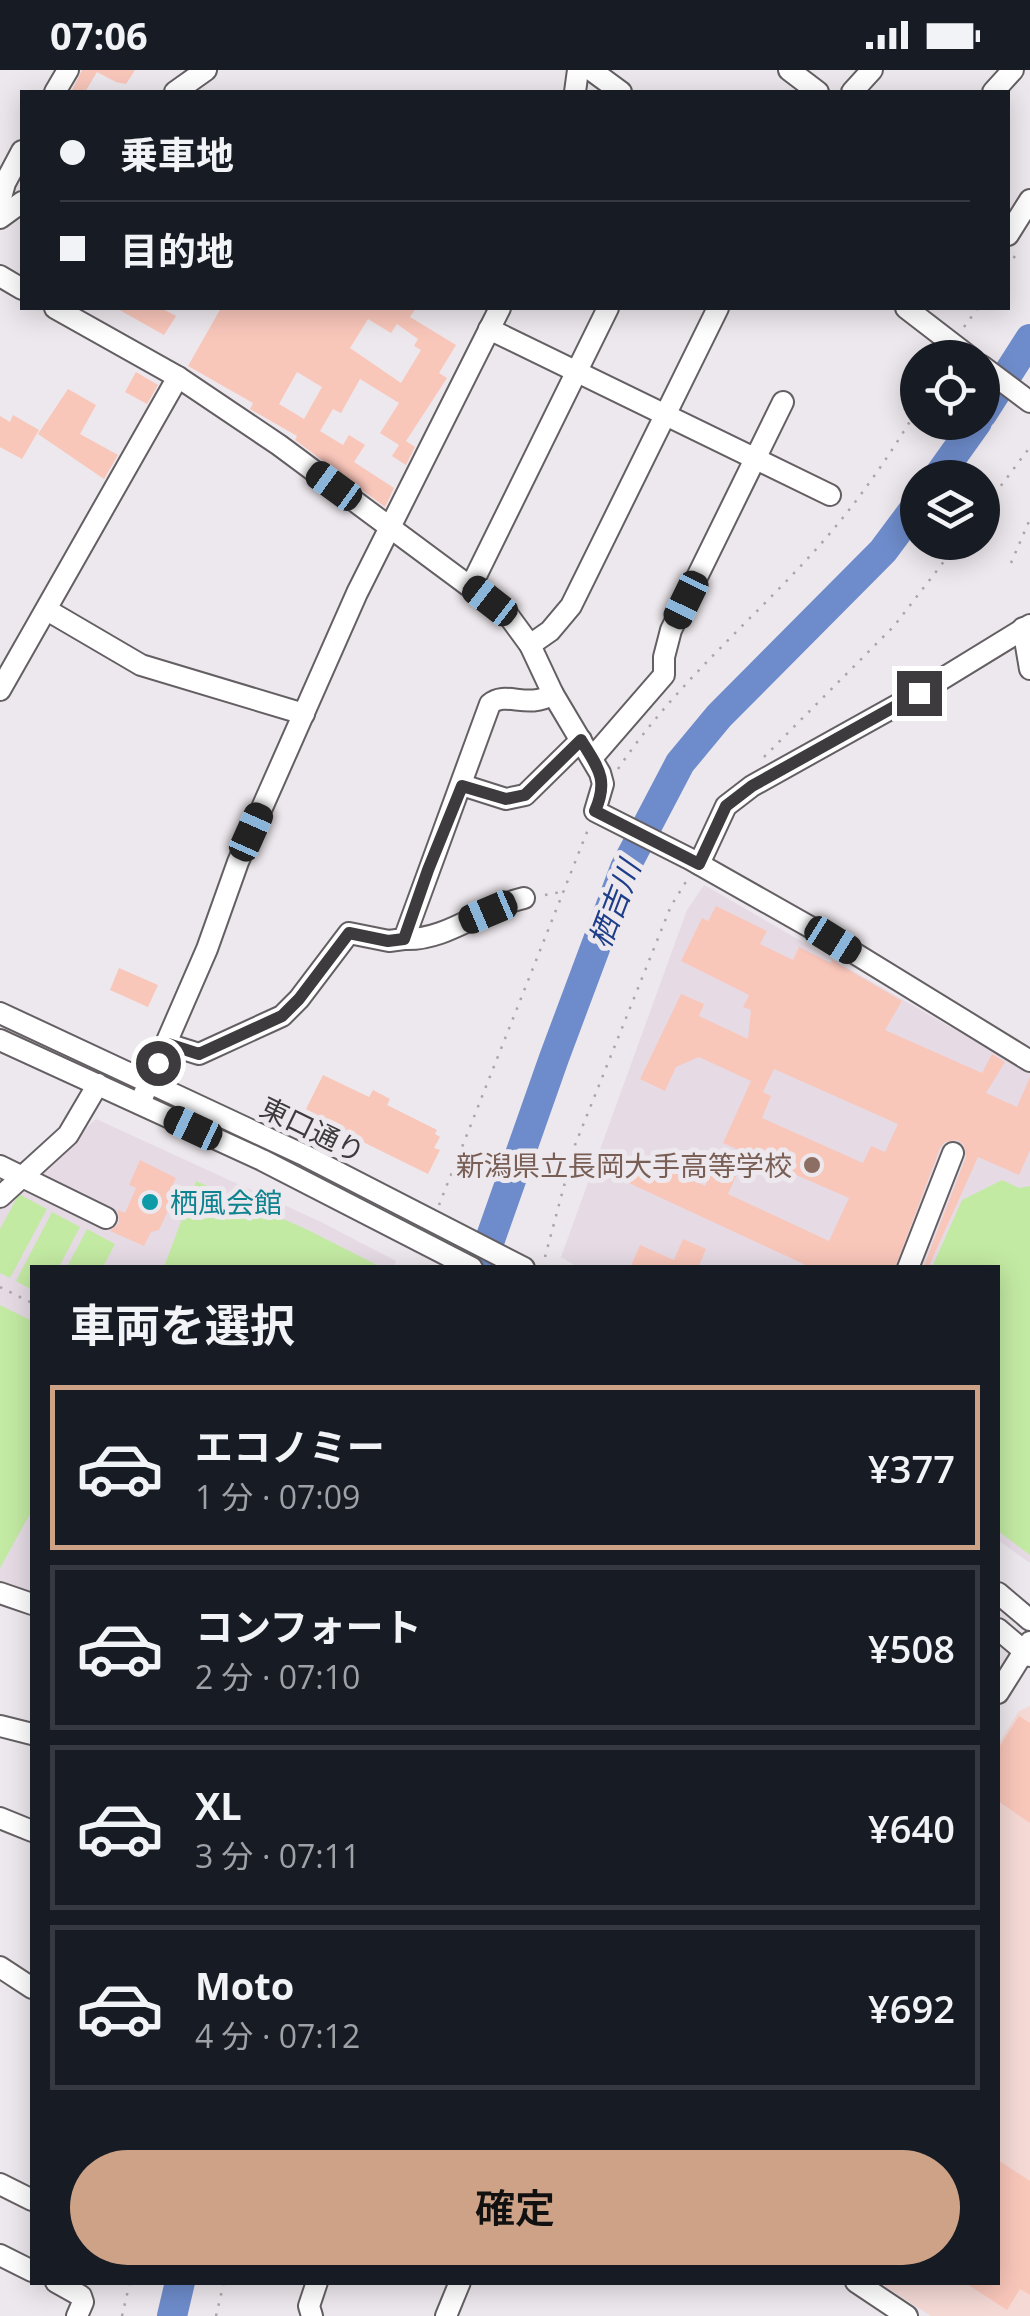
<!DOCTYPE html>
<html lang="ja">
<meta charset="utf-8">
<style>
:root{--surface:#171b24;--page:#242831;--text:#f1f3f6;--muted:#9ea1a6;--line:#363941;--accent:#cda287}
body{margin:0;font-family:"Open Sans","Noto Sans JP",sans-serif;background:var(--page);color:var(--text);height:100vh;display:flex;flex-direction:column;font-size:38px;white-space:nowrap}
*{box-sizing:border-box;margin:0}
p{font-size:32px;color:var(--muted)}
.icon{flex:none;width:55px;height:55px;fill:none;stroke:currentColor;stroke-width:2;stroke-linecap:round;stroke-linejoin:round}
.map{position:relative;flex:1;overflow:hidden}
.sheet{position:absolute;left:30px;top:1195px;width:970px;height:1020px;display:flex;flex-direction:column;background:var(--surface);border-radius:0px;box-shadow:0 5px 25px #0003}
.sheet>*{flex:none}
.guide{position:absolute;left:20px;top:20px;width:990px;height:220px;border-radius:0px;box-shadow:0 5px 25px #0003;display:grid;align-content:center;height:220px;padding:0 40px;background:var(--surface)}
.buttons{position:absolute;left:900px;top:270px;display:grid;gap:20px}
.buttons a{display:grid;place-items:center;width:100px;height:100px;border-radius:50%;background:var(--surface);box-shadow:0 5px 25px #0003;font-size:50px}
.end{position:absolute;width:45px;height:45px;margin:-22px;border:12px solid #3d3b3d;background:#fff;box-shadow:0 0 0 5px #fff}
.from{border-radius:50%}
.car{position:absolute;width:30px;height:60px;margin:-30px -15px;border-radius:12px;box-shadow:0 0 8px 2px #0007;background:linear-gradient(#222 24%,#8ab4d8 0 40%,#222 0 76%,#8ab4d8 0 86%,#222 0)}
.guide b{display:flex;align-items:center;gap:35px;height:95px;font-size:38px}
.guide b+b{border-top:2px solid var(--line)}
.guide i{width:25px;height:25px;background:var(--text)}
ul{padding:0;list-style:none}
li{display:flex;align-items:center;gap:30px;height:165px;margin:0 20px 15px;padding:0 20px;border:5px solid var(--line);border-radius:0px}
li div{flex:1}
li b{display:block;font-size:38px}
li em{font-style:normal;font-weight:600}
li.selected{border-color:var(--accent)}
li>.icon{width:90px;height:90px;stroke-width:1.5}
h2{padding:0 40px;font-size:45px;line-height:120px}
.button{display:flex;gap:20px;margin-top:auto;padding:20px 40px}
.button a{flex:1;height:115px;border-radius:60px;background:var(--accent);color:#111;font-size:40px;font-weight:600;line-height:115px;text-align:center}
.status{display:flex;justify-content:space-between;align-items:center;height:70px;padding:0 50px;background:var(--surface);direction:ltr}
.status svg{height:28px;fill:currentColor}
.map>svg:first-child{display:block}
.commercial{fill:#f4d9d5}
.built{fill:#e6dbe5}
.green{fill:#c3eaa3}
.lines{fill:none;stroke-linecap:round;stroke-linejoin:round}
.river{stroke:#6e8ccb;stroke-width:30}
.building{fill:#f9c6ba;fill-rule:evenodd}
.minor-casing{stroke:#645f63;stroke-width:24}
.path{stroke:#a9a5a9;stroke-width:2.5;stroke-dasharray:2.5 8;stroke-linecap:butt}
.minor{stroke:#fff;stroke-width:20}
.route{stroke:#3d3b3d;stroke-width:12}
.education-dot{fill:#8d6e63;stroke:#ede8ed;stroke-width:4}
.culture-dot{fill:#0f9aa8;stroke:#ede8ed;stroke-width:4}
.labels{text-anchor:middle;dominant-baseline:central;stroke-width:10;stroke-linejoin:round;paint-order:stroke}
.street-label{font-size:28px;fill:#3d3b3d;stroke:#ede8ed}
.education-label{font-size:28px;fill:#785e54;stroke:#ede8ed;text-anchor:end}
.culture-label{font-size:28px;fill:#0d838f;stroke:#ede8ed;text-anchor:start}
.water-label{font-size:30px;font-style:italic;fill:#1f3e8a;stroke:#ede8ed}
</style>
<div class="status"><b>07:06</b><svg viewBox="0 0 49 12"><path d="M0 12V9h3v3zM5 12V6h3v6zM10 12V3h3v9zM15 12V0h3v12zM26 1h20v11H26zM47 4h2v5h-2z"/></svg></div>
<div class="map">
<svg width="1030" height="2246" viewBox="0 0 1030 2246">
<rect width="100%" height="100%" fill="#ede8ed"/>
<polygon class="commercial" points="1030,1636 1030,2246 931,2246 880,2213 998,2212 998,1675 1019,1641"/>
<g class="built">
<polygon points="704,815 1030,1003 1030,1493 998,1470 998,1198 579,1198 561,1187 687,840"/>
<polygon points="96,1049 321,1152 396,1191 394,1198 32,1198 32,1527 0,1515 0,1137"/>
</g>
<g class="green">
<polygon points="1002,1110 1019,1118 1030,1116 1030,1485 998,1461 998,1198 932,1197 962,1130"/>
<polygon points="196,1111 306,1159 381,1197 164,1197"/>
<polygon points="19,1124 47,1139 10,1208 0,1203 0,1159"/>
<polygon points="52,1142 80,1157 59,1197 32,1198 32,1220 16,1211"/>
<polygon points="87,1159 115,1174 103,1197 67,1197"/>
<polygon points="0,1235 32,1251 32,1440 0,1498"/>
</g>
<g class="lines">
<g class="river">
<polyline points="982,344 1030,269"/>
<polyline points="937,408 977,352"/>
<polyline points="480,1198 554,988 625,798 680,693 719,646 883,481 918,434"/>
<polyline points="172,2246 180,2212"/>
</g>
</g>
<g class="building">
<polygon points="82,0 135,0 126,14 116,12 97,2 85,22 71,22"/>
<polygon points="116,238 161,238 176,246 164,265"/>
<path d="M221 238H416L410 247 456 275 439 303 447 308 406 371 415 377 406 395 392 386 399 375 380 363 399 333 360 309 341 343 333 339 320 361 343 375 349 365 365 375 354 392 394 418 385 437 295 370 297 366 250 339 253 333 188 296ZM368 249 391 263 397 254 418 269 414 276 421 280 401 313 350 278ZM297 302 322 317 304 349 279 334Z"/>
<polygon points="136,302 158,315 147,334 125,322"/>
<polygon points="68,319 96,335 80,364 118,385 104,409 38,364"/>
<polygon points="13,345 39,360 22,389 0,377 0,346 10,352"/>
<path d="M716 836 767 861 760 874 793 890 799 877 831 893 832 890 902 931 885 960 982 1003 992 984 1005 992 986 1023 1017 1037 1030 1007V1080L1019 1105 978 1087 928 1198H923L966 1087 964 1075 957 1070 945 1072 940 1078 895 1198H812L629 1113 642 1087 705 1116 714 1096 736 1106 728 1124 829 1171 849 1128 723 1073 751 1011 699 987 676 997 665 1021 640 1009 681 924 704 934 699 946 748 969 751 940 743 937 749 925 681 891 702 848 708 851ZM774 999 898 1054 885 1082 871 1076 863 1093 762 1048 771 1026 763 1022Z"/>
<polygon points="119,898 158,915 148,937 110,920"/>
<polygon points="323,1005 369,1027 373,1020 390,1029 387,1035 437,1060 435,1064 440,1067 434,1078 440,1080 428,1104 304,1043"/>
<polygon points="140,1090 176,1108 168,1127 171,1134 159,1160 151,1162 144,1176 110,1161 119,1153 118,1140 125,1143 136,1118 129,1115"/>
<polygon points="683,1169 706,1179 698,1198 630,1198 640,1175 674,1190"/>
<polygon points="1019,1646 1030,1653 1030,1753 998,1731 998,1679"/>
<polygon points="998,2090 1030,2111 1030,2225 1020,2219 1007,2240 964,2212 998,2212"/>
</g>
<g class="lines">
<g class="minor-casing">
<g id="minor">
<polyline points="591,0 621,22"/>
<polyline points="789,0 818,22"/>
<polyline points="55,22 68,0"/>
<polyline points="175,22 206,0"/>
<polyline points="575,22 578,0"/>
<polyline points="852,22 872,0"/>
<polyline points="993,22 1013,0"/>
<polyline points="0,131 5,113 22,81"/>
<polyline points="0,148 22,132"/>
<polyline points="1008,165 1030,130"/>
<polyline points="0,206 22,219"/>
<polyline points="55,238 178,307 279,375 508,545 530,575 553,624 600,703 603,714 595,741 690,789 833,870 1030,991"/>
<polyline points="906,238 971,288"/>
<polyline points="489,259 830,425"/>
<polyline points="982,296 1030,332"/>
<polyline points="471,516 608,238"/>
<polyline points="47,540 141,595 304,644"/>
<polyline points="1023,558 1030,599"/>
<polyline points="530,575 550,561 571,536 718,238"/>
<polyline points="0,620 178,307"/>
<polyline points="592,688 664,605 664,587 671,560 783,332"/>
<polyline points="462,715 506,729 525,725 581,670"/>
<polyline points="699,794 726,736 752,716 919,623 1030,555"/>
<path d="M404 869C447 871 483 837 524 828"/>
<polyline points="0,943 306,1086 524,1198"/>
<polyline points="0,970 262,1090 472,1198"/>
<path d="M167 974 199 984 282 946 299 929 349 863 389 871 404 869 490 634C506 620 527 640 553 624"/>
<polyline points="140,1033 207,879 238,792 357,523 500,238"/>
<polyline points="0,1096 106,1148"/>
<polyline points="0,1127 68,1065 98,1014"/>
<polyline points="908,1198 953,1083"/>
<polyline points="0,1523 32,1534"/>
<polyline points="998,1523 1030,1550"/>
<polyline points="998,1559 1030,1586"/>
<polyline points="998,1623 1030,1572"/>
<polyline points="0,1656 32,1664"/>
<polyline points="0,1748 32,1761"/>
<polyline points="0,1897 32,1918"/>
<polyline points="0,2114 32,2130"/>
<polyline points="0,2185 32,2201"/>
<polyline points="56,2212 81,2226 83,2232 77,2246"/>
<polyline points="856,2212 907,2246"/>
<polyline points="312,2246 309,2236 317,2212"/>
<polyline points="446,2246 460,2212"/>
</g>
</g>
<g class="path">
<polyline points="1008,197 1018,181"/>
<polyline points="964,257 978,238"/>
<polyline points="982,441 1030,377"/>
<polyline points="1011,493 1030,449"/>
<polyline points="764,687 894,556 959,472"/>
<path d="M618 699C674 615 753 550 819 476 857 433 889 387 918 338"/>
<polyline points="545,825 561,822"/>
<polyline points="439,1135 589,757"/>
<polyline points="545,1187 575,1075 671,836 687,810"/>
<polyline points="0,1217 32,1233"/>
<polyline points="122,2246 130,2212"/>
<polyline points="216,2246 224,2212"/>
</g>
<use href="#minor" class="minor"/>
</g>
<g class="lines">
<path class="route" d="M158 993 168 974 199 984 282 946 299 929 349 863 388 871 404 869 428 800 462 716 506 729 525 725 581 670C598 698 609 709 595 741L699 794 726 736 752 716 919 623"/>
</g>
<circle class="education-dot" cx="812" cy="1095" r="10"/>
<circle class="culture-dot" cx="150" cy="1132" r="10"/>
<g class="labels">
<g class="street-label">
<text transform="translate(313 1059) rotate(26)">東口通り</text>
</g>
<g class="education-label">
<text x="792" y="1095">新潟県立長岡大手高等学校</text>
</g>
<g class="culture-label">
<text x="170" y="1132">栖風会館</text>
</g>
<g class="water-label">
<text transform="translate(614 834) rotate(-69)">栖吉川</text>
</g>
</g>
</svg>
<div class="buttons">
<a><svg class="icon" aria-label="locate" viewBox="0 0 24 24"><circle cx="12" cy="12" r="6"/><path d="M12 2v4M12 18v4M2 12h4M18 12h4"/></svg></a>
<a><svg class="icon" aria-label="layers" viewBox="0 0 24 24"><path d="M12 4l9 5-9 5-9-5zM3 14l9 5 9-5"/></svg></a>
</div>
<i class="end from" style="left:158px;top:993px"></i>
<i class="end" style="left:919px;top:623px"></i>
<i class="car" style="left:334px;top:416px;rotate:306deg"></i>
<i class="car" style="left:686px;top:530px;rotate:206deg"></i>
<i class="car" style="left:490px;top:531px;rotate:308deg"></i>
<i class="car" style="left:251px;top:762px;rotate:24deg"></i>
<i class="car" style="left:488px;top:842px;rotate:247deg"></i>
<i class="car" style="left:833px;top:870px;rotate:122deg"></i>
<i class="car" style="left:193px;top:1058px;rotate:295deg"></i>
<div class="guide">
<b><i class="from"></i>乗車地</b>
<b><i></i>目的地</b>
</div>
<section class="sheet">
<h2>車両を選択</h2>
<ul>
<li class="selected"><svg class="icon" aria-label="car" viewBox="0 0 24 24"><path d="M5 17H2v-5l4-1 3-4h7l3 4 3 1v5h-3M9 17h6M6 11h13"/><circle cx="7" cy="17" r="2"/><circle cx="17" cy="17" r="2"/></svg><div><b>エコノミー</b><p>1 分 · 07:09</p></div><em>¥377</em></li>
<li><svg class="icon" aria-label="car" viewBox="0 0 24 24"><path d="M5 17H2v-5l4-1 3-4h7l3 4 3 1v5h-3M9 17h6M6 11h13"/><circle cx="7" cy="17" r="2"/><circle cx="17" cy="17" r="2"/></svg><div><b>コンフォート</b><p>2 分 · 07:10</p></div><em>¥508</em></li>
<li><svg class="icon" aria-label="car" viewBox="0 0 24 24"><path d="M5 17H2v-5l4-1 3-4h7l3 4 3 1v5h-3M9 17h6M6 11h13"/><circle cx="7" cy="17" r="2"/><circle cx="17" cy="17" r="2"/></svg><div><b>XL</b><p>3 分 · 07:11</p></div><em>¥640</em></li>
<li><svg class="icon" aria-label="car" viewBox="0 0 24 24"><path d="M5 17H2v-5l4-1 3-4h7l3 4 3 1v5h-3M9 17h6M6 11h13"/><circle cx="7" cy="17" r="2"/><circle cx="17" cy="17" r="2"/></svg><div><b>Moto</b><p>4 分 · 07:12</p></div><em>¥692</em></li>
</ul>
<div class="button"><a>確定</a></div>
</section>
</div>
